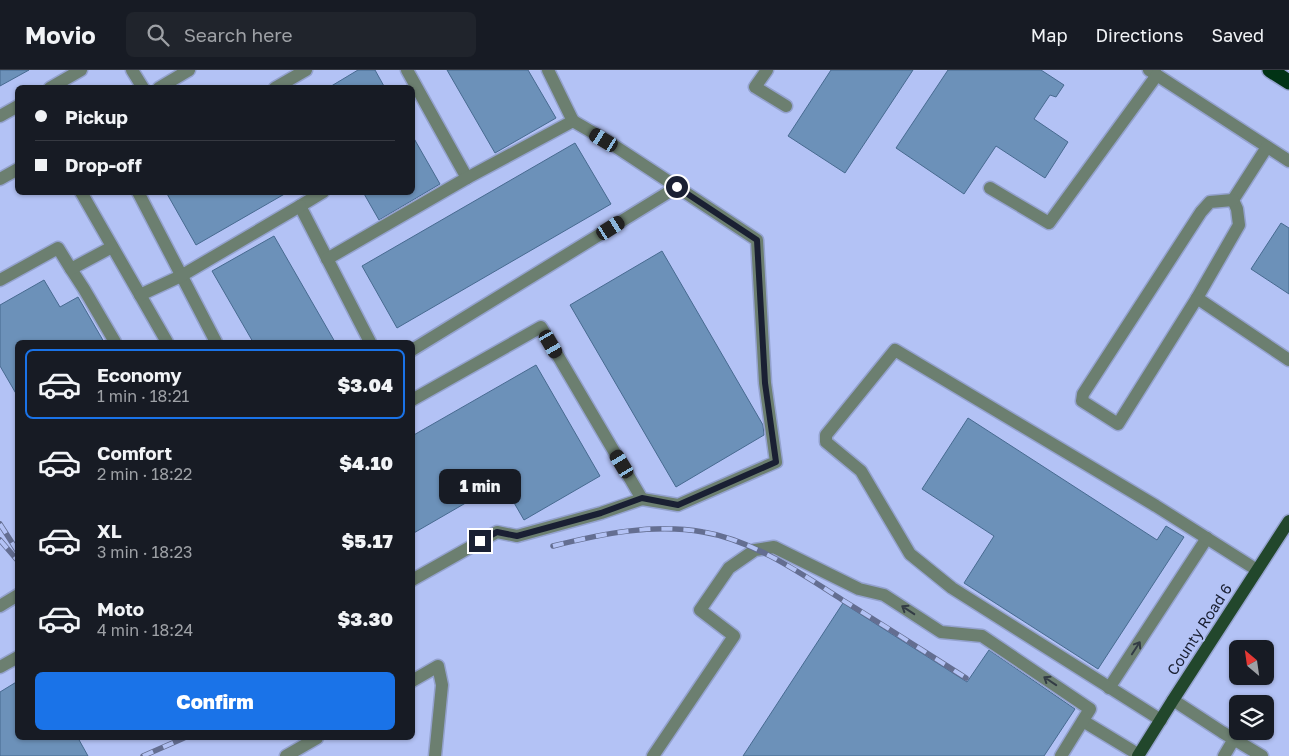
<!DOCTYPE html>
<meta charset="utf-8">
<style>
:root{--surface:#171b24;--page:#20242c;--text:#f1f3f6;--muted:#9ea1a6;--line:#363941;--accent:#1a73e8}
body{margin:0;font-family:"Golos Text",sans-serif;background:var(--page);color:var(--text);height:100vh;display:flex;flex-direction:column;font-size:19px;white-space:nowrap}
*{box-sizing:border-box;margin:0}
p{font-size:16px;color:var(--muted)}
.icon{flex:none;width:28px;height:28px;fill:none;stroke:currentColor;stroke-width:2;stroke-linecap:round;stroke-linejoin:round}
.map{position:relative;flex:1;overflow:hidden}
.sheet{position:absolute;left:15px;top:270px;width:400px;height:400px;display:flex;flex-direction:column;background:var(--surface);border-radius:8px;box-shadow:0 1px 4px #0004}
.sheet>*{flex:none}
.hud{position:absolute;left:15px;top:15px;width:400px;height:110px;border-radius:8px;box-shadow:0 1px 4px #0004;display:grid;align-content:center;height:110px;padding:0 20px;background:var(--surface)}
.needle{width:32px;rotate:331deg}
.buttons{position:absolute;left:1229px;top:570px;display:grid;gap:10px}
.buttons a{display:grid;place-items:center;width:45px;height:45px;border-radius:8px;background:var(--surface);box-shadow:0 1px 4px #0004;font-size:25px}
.end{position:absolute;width:22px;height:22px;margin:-11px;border:6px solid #1a2033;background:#fff;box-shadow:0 0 0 2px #fff}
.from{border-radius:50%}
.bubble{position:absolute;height:35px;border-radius:8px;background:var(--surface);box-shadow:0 1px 4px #0004;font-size:16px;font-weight:800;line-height:35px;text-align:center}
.car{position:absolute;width:15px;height:30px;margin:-15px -8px;border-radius:6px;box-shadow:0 0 4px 1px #0007;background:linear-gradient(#222 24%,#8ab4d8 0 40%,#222 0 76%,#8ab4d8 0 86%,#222 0)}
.hud b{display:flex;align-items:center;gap:18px;height:48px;font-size:19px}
.hud b+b{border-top:1px solid var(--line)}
.hud i{width:12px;height:12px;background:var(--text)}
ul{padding:9px 0 0;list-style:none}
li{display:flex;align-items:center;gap:15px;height:70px;margin:0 10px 8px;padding:0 10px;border:2px solid transparent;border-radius:8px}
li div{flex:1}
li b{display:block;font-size:19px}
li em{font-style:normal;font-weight:800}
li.current{border-color:var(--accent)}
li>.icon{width:45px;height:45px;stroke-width:1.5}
.primary-button{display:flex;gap:10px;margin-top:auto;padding:10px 20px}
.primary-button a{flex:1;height:58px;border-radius:8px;background:var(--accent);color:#fff;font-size:20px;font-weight:800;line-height:58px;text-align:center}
header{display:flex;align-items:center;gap:30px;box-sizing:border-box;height:70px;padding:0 25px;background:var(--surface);border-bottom:1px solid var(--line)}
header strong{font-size:24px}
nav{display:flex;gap:28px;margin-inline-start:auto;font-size:18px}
.search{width:350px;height:45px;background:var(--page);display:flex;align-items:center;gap:12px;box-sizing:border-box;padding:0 18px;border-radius:8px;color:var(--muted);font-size:19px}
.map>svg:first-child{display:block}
.building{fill:#6c91b9;stroke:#476a90}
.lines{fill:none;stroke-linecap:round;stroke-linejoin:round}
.minor-casing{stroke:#94a2ce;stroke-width:15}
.major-casing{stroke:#94a2ce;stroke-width:15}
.highway-casing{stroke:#94a2ce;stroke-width:18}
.minor{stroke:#6c7f70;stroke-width:12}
.major{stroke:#22472c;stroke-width:12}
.highway{stroke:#013315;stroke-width:15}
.rail-casing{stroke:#646e91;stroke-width:5.5}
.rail{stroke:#b3c2f5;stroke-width:4;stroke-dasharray:11;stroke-linecap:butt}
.oneway{stroke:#333c45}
.route{stroke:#1a2033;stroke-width:6}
.labels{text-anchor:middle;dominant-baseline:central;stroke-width:4;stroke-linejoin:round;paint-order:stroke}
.street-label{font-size:15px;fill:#1a2033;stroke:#b3c2f5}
</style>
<header>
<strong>Movio</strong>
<div class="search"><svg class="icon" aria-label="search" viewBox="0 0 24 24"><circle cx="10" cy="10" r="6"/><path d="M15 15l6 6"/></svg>Search here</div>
<nav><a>Map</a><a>Directions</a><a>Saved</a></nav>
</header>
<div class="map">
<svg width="1289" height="686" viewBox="0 0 1289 686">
<rect width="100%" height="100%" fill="#b3c2f5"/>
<g class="building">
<polygon points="0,0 29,0 0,16"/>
<polygon points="358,0 375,0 385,18 328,18"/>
<polygon points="447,0 528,0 556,48 495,83"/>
<polygon points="831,0 913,0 845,103 788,66"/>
<polygon points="948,0 1041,0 1064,15 1056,27 1050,25 1034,49 1068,72 1045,108 996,76 964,124 896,78"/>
<polygon points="412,65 440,114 379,150 363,122 412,122"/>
<polygon points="575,73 611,134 397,258 362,196"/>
<polygon points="166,122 288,122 196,175"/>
<polygon points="1281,153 1289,158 1289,224 1251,199"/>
<polygon points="274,166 335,272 253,272 212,201"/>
<polygon points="662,181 763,355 764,365 676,417 570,235"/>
<polygon points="44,210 60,237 78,227 104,272 18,272 18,327 0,296 0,235"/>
<polygon points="536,295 600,406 524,450 502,412 412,464 412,366"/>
<polygon points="968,348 1157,470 1166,456 1184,467 1098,599 964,513 994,466 922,419"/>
<polygon points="843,533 967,612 989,580 1075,639 1044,686 743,686"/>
<polygon points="18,611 18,668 78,668 88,686 0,686 0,622"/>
</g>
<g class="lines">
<g class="minor-casing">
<g id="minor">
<polyline points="132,0 143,18"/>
<polyline points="407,0 467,108"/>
<polyline points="548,0 573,51"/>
<polyline points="767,0 755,17 786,36"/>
<polyline points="1149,0 1289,91"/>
<polyline points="50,18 81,0"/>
<polyline points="159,18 189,0"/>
<polyline points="275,18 306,0"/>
<polyline points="0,46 18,36"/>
<polyline points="1267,77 1233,130 1237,139 1239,155 1197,228 1289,290"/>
<polyline points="0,109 18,99"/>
<polyline points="990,118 1049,153 1157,5"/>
<polyline points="81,122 167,272"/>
<polyline points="138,122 216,272"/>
<polyline points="323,122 300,136 370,272"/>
<polyline points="327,189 467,108 573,51 604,69 677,117"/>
<polyline points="71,199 84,219 115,272"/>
<polyline points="0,210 58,178 71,199 112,177"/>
<polyline points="140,225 181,206 300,136"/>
<polyline points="1197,228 1118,354 1082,331 1083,324 1201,142 1210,132 1233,130"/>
<polyline points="412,280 677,117 757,170 765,313 776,392 678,435 642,429"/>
<polyline points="412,330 541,257 642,429 601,443 517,466 497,462 412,510"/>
<polyline points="0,536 18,525"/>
<polyline points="0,597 18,587"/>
<polyline points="412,611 438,596 442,615 435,686"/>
<polyline points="1109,618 1207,468"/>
<polyline points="1173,630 1222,662 1262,686"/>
<polyline points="1161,650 952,518 910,484 861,401 826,372 826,365 895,280 1156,436 1257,500"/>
<polyline points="1083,651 1139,685"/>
<polyline points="286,686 317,668"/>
<polyline points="653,686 734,566 700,540 729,498 755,480 774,477 859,519 884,525 941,562 982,566 1090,639 1061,686"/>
<polyline points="1224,686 1234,669"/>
</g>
</g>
<g class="major-casing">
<polyline id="major" points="1138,686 1173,630 1289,451"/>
</g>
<g class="highway-casing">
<polyline id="highway" points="1270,0 1289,12"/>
</g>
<use href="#minor" class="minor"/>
<use href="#major" class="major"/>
<use href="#highway" class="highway"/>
<g class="rail-casing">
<g id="rail">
<polyline points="0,454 18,482"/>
<polyline points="0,470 18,491"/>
<path d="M553 476C601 464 654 453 703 462 753 470 802 504 844 531 885 556 925 582 966 608"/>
<polyline points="143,686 184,668"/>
</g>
</g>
<use href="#rail" class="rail"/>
</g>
<defs><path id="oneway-shaft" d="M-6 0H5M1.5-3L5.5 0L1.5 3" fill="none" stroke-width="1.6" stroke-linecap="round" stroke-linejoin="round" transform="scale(1.25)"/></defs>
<g class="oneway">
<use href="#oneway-shaft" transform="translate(908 540) rotate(-147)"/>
<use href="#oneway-shaft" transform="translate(1136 578) rotate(-57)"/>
<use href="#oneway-shaft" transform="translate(1050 611) rotate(-146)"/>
</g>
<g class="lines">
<polyline class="route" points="480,471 497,462 517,466 601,443 642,428 678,435 776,392 765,313 757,170 677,117"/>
</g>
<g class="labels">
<g class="street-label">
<text transform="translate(1199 559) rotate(-57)">County Road 6</text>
</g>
</g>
</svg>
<div class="buttons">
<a><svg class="needle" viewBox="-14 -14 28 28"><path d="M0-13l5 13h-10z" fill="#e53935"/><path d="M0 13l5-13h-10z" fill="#9ea1a6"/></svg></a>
<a><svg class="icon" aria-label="layers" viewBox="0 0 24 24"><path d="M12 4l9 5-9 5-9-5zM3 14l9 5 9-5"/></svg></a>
</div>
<i class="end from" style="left:677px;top:117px"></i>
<i class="end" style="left:480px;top:471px"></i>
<div class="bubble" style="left:439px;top:399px;width:82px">1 min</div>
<i class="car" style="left:604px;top:70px;rotate:301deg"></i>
<i class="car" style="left:611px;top:158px;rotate:58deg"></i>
<i class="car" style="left:551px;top:274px;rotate:150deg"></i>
<i class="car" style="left:622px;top:394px;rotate:329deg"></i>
<div class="hud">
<b><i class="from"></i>Pickup</b>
<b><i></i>Drop-off</b>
</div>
<section class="sheet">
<ul>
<li class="current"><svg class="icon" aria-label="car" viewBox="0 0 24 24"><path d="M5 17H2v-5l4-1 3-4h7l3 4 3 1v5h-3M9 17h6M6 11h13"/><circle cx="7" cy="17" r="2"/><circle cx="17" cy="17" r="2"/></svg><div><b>Economy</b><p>1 min · 18:21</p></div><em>$3.04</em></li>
<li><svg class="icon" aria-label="car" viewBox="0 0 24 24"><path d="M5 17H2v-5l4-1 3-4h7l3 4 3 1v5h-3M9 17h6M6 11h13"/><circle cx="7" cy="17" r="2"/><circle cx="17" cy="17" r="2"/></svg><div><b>Comfort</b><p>2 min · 18:22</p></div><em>$4.10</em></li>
<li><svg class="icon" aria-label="car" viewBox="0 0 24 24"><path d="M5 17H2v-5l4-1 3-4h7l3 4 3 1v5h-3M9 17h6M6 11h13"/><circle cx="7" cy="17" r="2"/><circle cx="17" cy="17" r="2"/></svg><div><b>XL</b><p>3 min · 18:23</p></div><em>$5.17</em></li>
<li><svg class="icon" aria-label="car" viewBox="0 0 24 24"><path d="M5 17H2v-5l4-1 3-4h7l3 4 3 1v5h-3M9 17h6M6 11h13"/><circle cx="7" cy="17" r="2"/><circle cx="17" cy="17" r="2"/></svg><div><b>Moto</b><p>4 min · 18:24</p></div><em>$3.30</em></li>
</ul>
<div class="primary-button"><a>Confirm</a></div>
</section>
</div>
